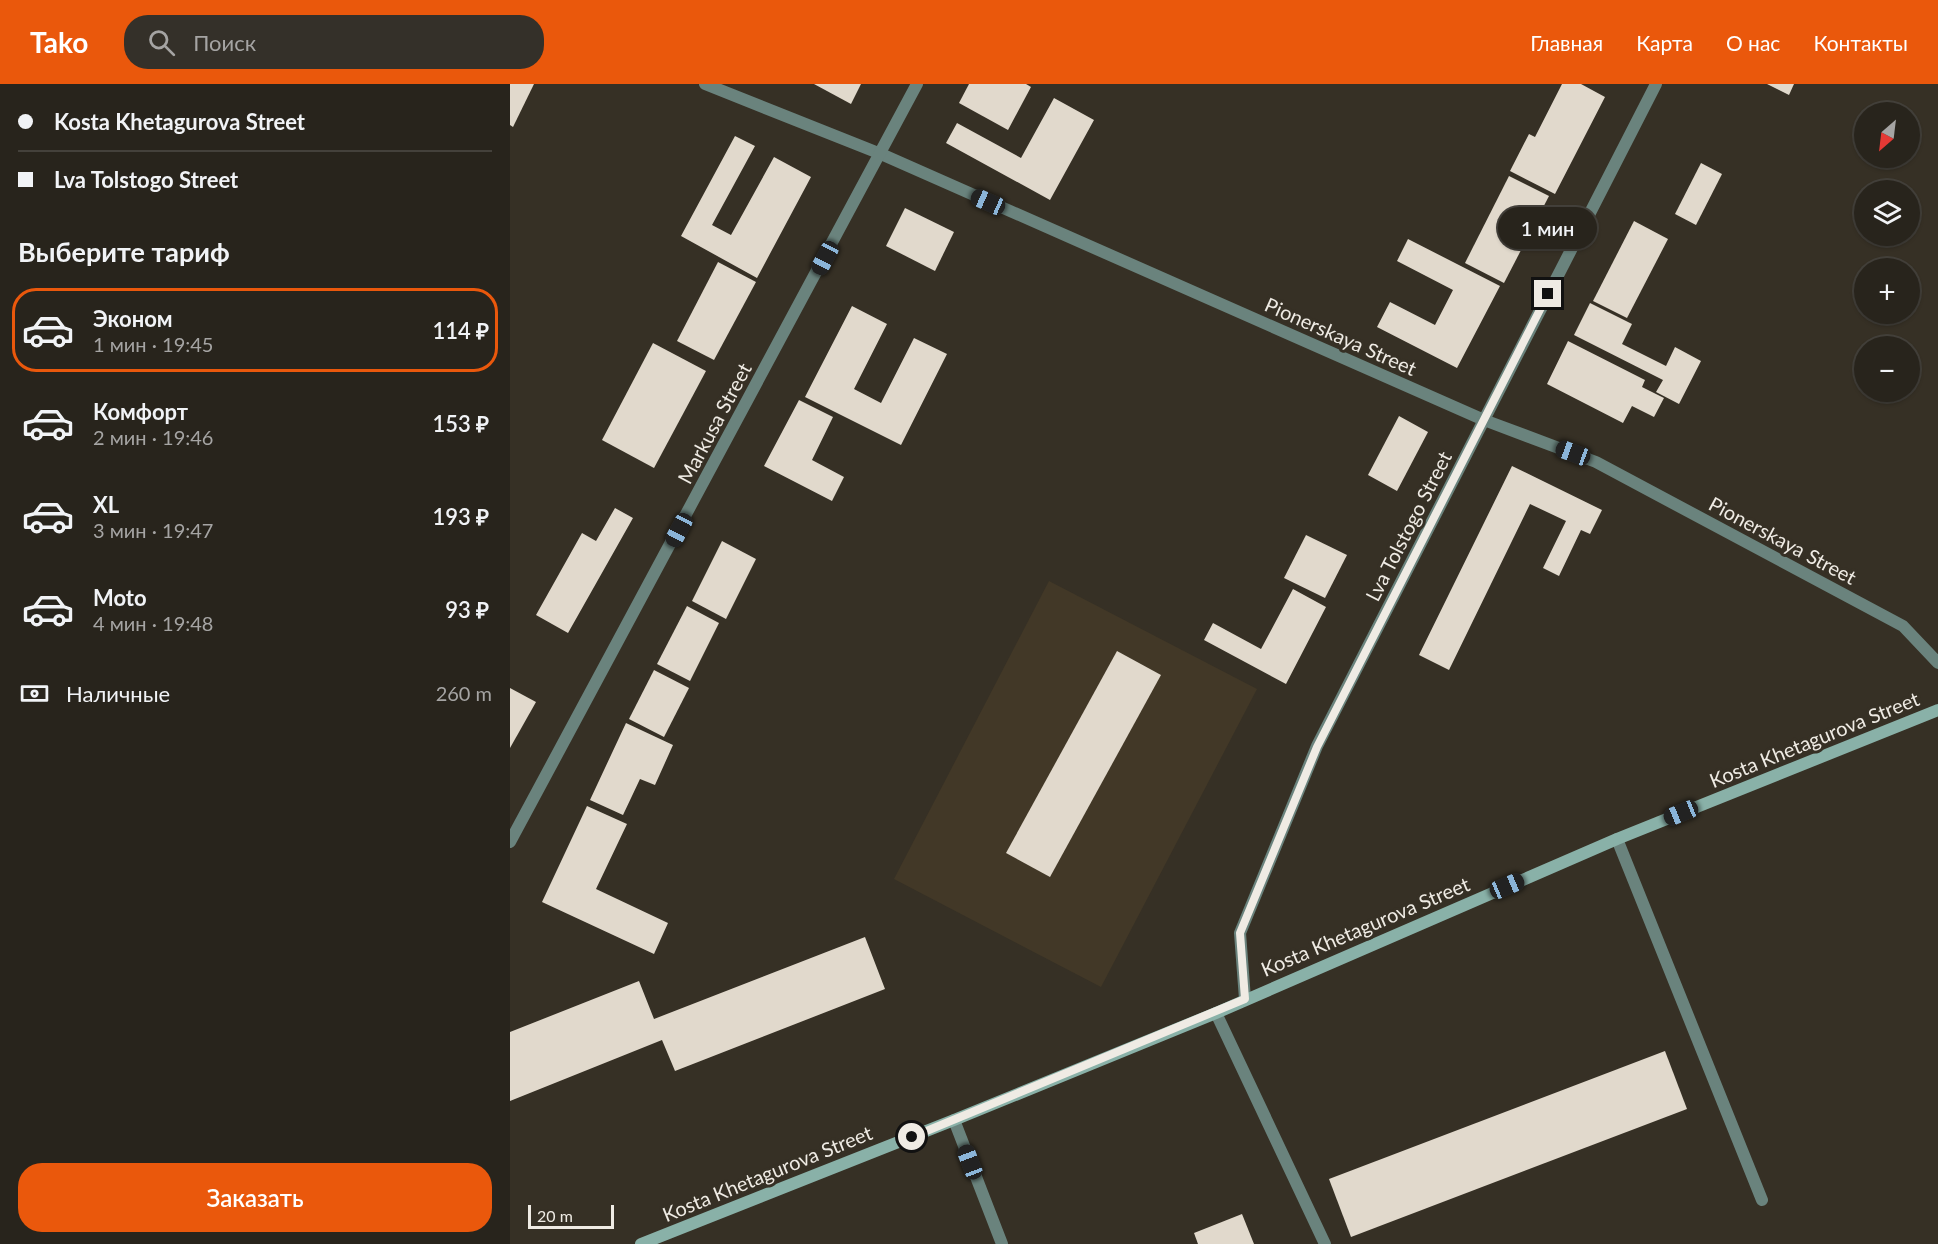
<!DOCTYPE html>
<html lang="ru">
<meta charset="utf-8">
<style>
:root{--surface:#28241c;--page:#343029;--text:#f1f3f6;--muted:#a5a4a3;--line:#44413b;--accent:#ea580c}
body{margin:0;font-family:Lato,sans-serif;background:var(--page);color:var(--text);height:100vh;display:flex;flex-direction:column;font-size:22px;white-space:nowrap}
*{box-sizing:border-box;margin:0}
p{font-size:20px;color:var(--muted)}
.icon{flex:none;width:33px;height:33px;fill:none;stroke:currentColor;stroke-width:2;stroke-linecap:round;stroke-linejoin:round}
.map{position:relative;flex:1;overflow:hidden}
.details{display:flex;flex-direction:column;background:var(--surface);width:510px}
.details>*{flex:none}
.hud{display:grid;align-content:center;height:132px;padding:0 18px;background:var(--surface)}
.needle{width:39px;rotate:208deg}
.buttons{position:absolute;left:1344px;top:18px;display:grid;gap:12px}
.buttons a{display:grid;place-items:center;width:66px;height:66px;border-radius:50%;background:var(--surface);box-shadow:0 2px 4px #0004,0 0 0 2px var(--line);font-size:30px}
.scale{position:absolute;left:18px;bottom:15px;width:86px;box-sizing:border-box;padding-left:6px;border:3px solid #efebe4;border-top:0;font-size:16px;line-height:21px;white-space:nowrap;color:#efebe4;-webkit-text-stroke:4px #363025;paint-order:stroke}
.end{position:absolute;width:27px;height:27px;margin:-14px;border:8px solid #efebe4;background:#111;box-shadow:0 0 0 3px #111}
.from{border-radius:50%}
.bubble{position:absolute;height:42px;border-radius:21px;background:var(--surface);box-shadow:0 2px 4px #0004,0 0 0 2px var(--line);font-size:20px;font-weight:600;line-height:42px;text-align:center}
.car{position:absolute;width:18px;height:36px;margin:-18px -9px;border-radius:8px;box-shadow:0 0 4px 2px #0007;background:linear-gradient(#222 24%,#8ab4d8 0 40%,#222 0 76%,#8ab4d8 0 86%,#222 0)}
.hud b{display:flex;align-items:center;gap:21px;height:57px;font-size:22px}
.hud b+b{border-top:2px solid var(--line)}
.hud i{width:15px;height:15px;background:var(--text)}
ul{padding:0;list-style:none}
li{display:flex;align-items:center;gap:18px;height:84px;margin:0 12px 9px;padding:0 6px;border:3px solid transparent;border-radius:24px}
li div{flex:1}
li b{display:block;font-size:22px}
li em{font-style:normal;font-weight:600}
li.current{border-color:var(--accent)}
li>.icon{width:54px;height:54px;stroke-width:1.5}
h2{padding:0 18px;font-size:27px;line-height:72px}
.pay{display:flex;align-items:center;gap:15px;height:66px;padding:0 18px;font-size:22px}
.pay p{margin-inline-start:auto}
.cta{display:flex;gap:12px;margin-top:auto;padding:12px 18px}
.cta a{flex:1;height:69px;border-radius:24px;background:var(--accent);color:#fff;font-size:24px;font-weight:600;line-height:69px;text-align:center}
header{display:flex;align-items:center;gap:36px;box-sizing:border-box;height:84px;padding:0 30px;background:var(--accent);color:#fff}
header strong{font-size:28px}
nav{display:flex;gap:33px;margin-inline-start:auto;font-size:21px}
.search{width:420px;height:54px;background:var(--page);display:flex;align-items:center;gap:15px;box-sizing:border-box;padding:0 21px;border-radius:24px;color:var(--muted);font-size:22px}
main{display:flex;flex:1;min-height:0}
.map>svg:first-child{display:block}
.built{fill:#423827}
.building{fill:#e1d9cc}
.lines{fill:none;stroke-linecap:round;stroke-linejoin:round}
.lane{stroke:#6a837d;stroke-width:12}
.street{stroke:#6a837d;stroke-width:12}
.secondary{stroke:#89b1a8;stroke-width:12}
.route{stroke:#efebe4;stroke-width:8}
.labels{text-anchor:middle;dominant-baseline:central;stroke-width:6;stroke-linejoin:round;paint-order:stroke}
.street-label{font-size:20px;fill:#efebe4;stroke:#363025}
</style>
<header>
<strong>Tako</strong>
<div class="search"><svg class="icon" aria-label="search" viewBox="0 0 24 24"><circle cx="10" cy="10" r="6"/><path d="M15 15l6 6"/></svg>Поиск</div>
<nav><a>Главная</a><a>Карта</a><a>О нас</a><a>Контакты</a></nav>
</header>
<main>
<section class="details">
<div class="hud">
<b><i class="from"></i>Kosta Khetagurova Street</b>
<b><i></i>Lva Tolstogo Street</b>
</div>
<h2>Выберите тариф</h2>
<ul>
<li class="current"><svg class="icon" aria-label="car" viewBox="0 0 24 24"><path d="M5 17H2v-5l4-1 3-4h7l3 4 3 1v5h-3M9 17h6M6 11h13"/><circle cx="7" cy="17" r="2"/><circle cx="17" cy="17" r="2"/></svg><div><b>Эконом</b><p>1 мин · 19:45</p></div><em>114 ₽</em></li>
<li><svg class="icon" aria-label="car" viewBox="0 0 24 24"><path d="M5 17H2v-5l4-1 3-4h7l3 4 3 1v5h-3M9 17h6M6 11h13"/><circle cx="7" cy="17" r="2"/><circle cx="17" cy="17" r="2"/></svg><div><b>Комфорт</b><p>2 мин · 19:46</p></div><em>153 ₽</em></li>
<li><svg class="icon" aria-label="car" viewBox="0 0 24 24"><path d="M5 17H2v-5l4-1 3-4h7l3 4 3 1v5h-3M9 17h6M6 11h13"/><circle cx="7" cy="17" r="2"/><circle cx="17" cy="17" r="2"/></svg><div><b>XL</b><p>3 мин · 19:47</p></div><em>193 ₽</em></li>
<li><svg class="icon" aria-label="car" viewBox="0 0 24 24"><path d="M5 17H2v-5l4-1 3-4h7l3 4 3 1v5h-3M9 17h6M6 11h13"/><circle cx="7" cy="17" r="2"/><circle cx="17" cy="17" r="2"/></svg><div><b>Moto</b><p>4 мин · 19:48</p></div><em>93 ₽</em></li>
</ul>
<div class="pay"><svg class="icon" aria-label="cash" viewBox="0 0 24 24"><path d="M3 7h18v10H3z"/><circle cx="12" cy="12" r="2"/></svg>Наличные<p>260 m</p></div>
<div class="cta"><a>Заказать</a></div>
</section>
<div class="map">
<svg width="1428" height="1160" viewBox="0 0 1428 1160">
<rect width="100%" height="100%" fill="#363025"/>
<polygon class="built" points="539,497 747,605 591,903 384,795"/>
<g class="building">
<polygon points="0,0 24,0 3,43 0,41"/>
<polygon points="304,0 351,0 341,20"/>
<polygon points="459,0 516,0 521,3 498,46 449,19"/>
<polygon points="1052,0 1071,0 1095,13 1045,110 1000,87 1019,50 1025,53"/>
<polygon points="1257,0 1284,0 1279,11"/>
<polygon points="544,14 584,36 540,116 436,59 447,39 511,74"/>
<polygon points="225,52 245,62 202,141 221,151 264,73 301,93 247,194 171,152"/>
<polygon points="1191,79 1212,90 1186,141 1165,130"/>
<polygon points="999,92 1039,112 994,199 955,179"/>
<polygon points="395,124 444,148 425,187 376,162"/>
<polygon points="1124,137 1158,155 1117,234 1083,217"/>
<polygon points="898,155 990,202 947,284 867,243 880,218 925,241 943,206 887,177"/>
<polygon points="208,178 246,198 204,276 167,257"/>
<polygon points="1080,219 1122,240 1112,260 1156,282 1165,263 1191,277 1169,320 1146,308 1153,296 1064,251"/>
<polygon points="342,222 377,240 344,305 371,319 404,254 437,270 391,361 295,313"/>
<polygon points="1058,257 1135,296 1132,303 1154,314 1144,333 1122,322 1113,339 1037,300"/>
<polygon points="143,259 196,287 144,384 92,356"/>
<polygon points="289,316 323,333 302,376 334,393 322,417 254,382"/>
<polygon points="889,332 918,348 887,407 858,391"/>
<polygon points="1002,382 1092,426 1080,450 1071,446 1049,492 1033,484 1056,437 1020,420 939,586 909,571"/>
<polygon points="105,424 123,434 58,549 26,531 72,449 86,457"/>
<polygon points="796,451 837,471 815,514 774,494"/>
<polygon points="212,457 246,475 216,535 182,517"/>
<polygon points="783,505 816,523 776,600 694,556 703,539 751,565"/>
<polygon points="177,522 209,539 180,597 147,580"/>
<polygon points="607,567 651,591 540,793 496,769"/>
<polygon points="144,586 179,604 154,653 119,635"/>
<polygon points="0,604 26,618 0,664"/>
<polygon points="116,639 163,661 145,701 130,695 113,731 80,716"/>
<polygon points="77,722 117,740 86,805 158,839 144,870 32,818"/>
<polygon points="355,853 375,905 165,987 152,956 0,1017 0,948 129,897 144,935"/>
<polygon points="1155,967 1177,1025 841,1153 819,1095"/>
<polygon points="732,1130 744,1160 688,1160 684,1149"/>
</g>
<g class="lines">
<g class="lane">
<polyline points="1107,755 1252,1116"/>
<polyline points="706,929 815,1160"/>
<polyline points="444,1036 492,1160"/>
</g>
<g class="street">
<polyline points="195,0 371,70 974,336 1086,378 1393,542 1428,579"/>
<polyline points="0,758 407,0"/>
<polyline points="735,915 730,849 807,662 1146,0"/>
</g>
<polyline class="secondary" points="131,1160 444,1036 706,929 1107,755 1428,626"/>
</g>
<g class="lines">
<polyline class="route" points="402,1053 735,915 730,849 807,663 1038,210"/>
</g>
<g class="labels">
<g class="street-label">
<text transform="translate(831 252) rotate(24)">Pionerskaya Street</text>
<text transform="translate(204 339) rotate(-62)">Markusa Street</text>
<text transform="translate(898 442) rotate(-63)">Lva Tolstogo Street</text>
<text transform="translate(1273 456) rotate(28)">Pionerskaya Street</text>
<text transform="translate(1304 655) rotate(-22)">Kosta Khetagurova Street</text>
<text transform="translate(855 842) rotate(-23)">Kosta Khetagurova Street</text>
<text transform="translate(257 1089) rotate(-22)">Kosta Khetagurova Street</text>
</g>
</g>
</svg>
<div class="buttons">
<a><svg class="needle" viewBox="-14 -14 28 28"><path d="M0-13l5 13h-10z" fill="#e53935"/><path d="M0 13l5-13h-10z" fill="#a5a4a3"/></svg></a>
<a><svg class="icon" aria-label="layers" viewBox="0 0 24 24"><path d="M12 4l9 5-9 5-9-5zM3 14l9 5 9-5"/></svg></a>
<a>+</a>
<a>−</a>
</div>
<div class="scale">20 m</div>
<i class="end from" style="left:402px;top:1053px"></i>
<i class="end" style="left:1038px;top:210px"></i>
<div class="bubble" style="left:988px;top:123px;width:99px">1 мин</div>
<i class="car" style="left:478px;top:118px;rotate:294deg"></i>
<i class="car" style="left:315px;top:174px;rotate:208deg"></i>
<i class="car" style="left:1063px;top:369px;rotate:290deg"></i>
<i class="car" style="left:169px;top:446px;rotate:208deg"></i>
<i class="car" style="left:1171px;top:729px;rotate:248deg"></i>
<i class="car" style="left:997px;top:802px;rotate:67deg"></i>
<i class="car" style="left:460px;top:1078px;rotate:339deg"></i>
</div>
</main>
